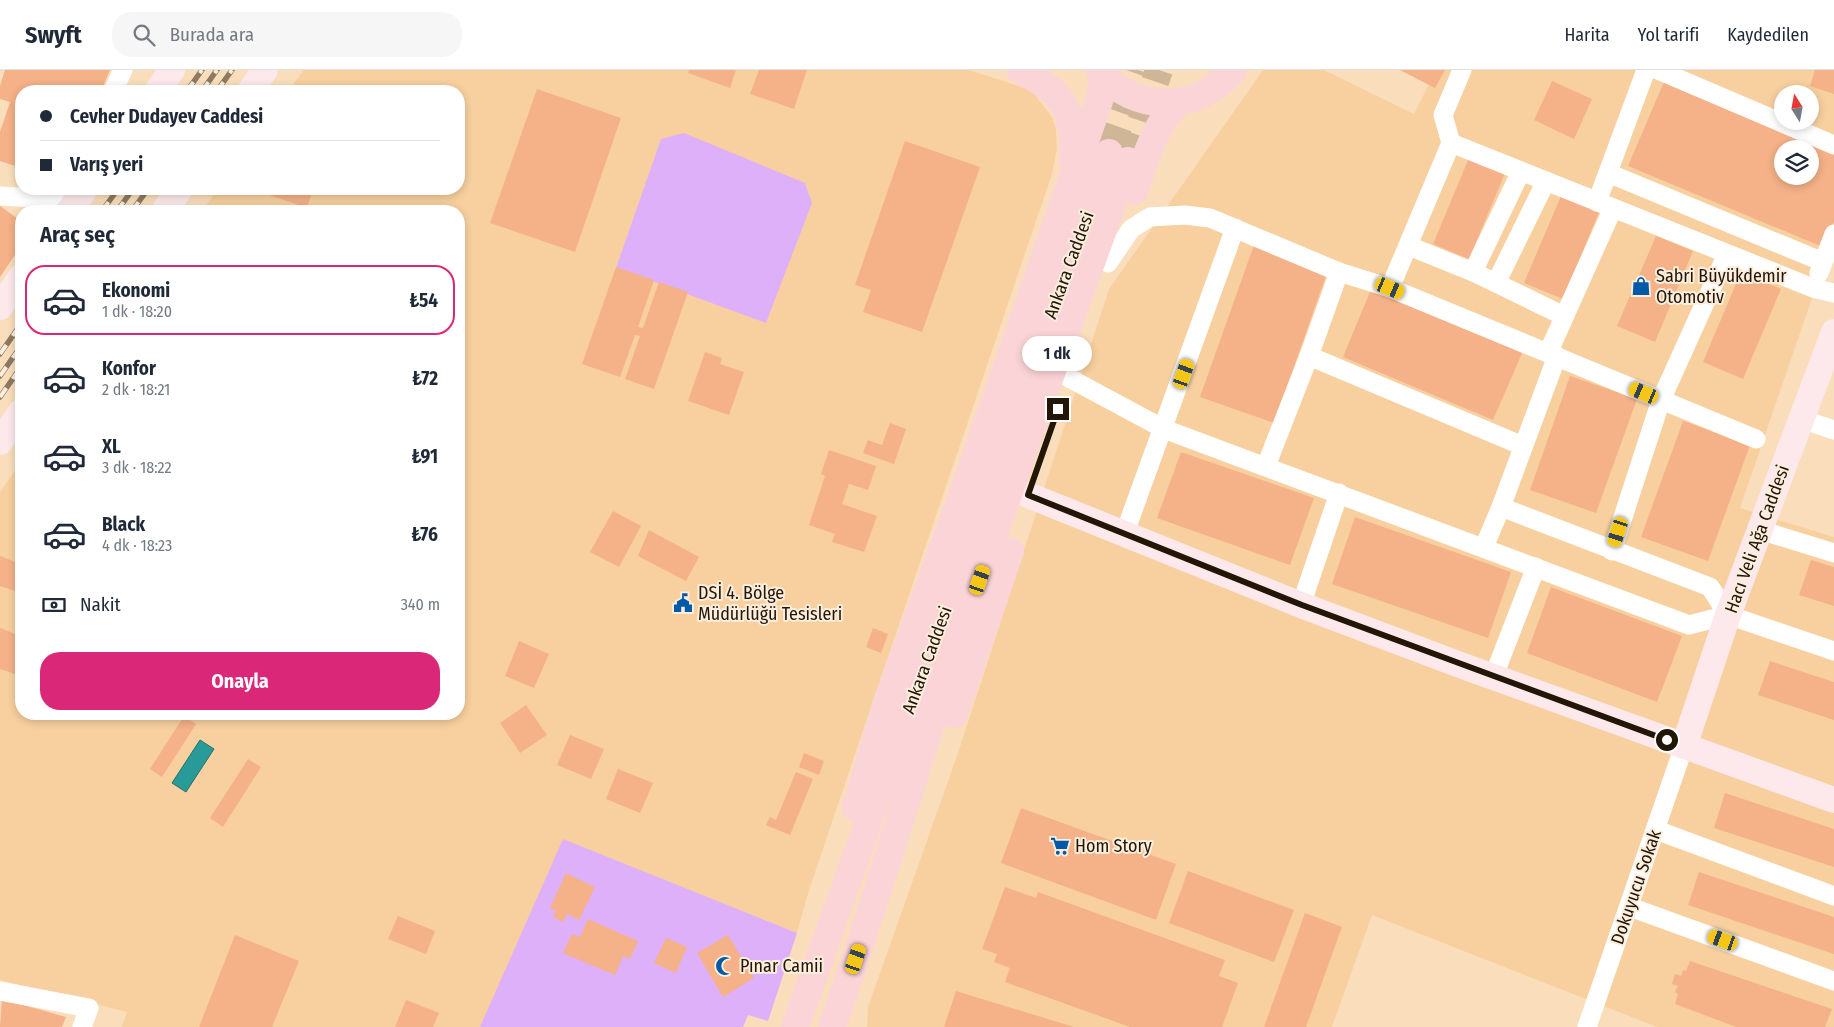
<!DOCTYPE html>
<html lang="tr">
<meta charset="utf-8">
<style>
:root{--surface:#fff;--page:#f6f6f7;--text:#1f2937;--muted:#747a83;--line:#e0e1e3;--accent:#db2777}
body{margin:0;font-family:"Fira Sans Condensed",sans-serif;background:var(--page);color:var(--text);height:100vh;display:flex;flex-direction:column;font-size:19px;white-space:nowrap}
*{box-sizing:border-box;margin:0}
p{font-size:16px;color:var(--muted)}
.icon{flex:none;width:28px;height:28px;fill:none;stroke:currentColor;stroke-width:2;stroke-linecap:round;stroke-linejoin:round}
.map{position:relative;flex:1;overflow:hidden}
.panel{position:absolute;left:15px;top:135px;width:450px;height:515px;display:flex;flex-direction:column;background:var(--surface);border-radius:20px;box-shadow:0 2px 8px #0003}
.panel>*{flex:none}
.top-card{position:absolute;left:15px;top:15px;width:450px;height:110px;border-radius:20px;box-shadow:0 2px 8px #0003;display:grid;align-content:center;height:110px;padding:0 25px;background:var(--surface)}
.needle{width:32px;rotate:349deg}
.tools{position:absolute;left:1774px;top:15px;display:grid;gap:10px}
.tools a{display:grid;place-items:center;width:45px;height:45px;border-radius:50%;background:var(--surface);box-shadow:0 2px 8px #0003;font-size:25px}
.end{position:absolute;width:22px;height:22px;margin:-11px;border:6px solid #221606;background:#fff;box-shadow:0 0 0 2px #fff}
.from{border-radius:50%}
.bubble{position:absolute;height:35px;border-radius:18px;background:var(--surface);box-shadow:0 2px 8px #0003;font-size:16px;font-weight:700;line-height:35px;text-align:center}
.car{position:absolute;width:15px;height:30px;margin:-15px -8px;border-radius:6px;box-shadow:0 0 4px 1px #0007;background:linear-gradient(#f5c518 24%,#345 0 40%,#f5c518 0 76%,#345 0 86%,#f5c518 0)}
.top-card b{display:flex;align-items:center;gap:18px;height:48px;font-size:19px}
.top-card b+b{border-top:1px solid var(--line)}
.top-card i{width:12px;height:12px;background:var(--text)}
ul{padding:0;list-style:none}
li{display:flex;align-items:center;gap:15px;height:70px;margin:0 10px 8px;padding:0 15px;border:2px solid transparent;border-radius:20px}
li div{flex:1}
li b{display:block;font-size:19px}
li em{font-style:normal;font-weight:700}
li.on{border-color:var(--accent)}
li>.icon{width:45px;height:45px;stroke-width:1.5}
h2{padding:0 25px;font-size:22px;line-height:60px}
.pay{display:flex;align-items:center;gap:12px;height:55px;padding:0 25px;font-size:19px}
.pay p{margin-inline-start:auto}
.cta{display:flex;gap:10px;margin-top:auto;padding:10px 25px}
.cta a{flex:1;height:58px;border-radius:20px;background:var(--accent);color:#fff;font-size:20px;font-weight:700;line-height:58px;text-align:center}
header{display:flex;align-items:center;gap:30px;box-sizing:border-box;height:70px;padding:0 25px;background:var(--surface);border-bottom:1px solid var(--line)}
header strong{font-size:24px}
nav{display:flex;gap:28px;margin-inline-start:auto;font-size:18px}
.search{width:350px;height:45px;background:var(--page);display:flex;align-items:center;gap:12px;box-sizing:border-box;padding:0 18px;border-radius:20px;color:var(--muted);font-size:19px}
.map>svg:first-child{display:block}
.built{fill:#f8d09f;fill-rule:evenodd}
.green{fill:#dfb0fa}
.water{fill:#289a98;stroke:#26726c}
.building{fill:#f5b187;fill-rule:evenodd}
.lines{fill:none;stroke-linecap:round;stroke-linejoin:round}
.primary-tunnel{stroke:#cfb698;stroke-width:28;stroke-dasharray:28 14;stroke-linecap:butt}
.street{stroke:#fff;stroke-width:19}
.secondary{stroke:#fde9eb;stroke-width:26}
.primary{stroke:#fbd4d7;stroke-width:28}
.rail-casing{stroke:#8e7a61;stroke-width:5.5}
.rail{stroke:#fceedd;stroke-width:4;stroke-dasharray:11;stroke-linecap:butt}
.route{stroke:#221606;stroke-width:6}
.labels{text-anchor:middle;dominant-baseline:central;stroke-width:4;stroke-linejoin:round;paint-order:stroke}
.street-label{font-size:18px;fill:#221606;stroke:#fceedd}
.poi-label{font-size:18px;fill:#221606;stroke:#fceedd;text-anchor:start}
</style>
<header>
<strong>Swyft</strong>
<div class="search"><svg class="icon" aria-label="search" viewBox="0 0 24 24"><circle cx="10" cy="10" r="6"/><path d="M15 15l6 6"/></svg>Burada ara</div>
<nav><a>Harita</a><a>Yol tarifi</a><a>Kaydedilen</a></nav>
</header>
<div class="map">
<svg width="1834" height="957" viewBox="0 0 1834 957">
<rect width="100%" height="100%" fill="#fadebc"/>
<g class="built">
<polygon points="304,0 969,0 1031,20 1052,47 1056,59 1057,79 1052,104 809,820 797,863 671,813 743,957 122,957 127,942 0,910 0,422 21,392 21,644 459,644 459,141 202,141 218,119 459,119 459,21 288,21"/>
<path d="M1263 0H1324L1414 44 1436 0H1834V164L1740 438 1834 467V957H1657L1372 845 1332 957H867L868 937 958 683 1109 219ZM1782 24H1810V51H1782ZM1782 79H1810V106H1782Z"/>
</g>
<g class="green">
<polygon points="684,63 805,113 812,133 766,253 616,198 661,69"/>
<polygon points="563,769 797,863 768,951 748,945 743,957 480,957"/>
</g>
<polygon class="water" points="200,670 214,679 186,722 172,713"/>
<g class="building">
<polygon points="5,0 110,0 101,21 21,21 21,98 0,91 0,62 10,32 0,29 0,16"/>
<polygon points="689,0 736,0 730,18 688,3"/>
<polygon points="759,0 807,0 794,39 750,24"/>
<polygon points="1400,0 1445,0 1435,18"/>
<polygon points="1815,0 1834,0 1834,24 1810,16"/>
<polygon points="1552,11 1592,29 1574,69 1534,50"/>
<path d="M1664 12 1834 82V151L1823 177 1628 96ZM1782 79H1810V106H1782Z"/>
<polygon points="537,19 621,48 575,182 490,153"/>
<polygon points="905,71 980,97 922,262 863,242 871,220 855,215"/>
<polygon points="1469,88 1505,103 1469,189 1433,174"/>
<polygon points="269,119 313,119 307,138 267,124"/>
<polygon points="1561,126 1599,142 1563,229 1524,213"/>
<polygon points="0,136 21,151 21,176 0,207"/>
<polygon points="1656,166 1693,181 1655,272 1617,256"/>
<polygon points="1254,175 1328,200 1274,353 1200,327"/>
<polygon points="616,197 654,210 638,257 643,258 659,212 688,222 654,319 625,309 640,266 635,265 620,307 582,294"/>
<polygon points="1741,202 1781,219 1743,309 1703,292"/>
<polygon points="1372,217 1523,281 1493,350 1343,287"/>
<polygon points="705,282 722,288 720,294 744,302 729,345 688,331"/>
<polygon points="1570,306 1637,329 1596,443 1530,420"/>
<polygon points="1683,351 1750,375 1708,491 1641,467"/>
<polygon points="890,353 906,359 894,394 863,383 868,370 882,375"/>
<polygon points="829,380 876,396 868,420 849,414 842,434 877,446 864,482 832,472 835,464 809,455 825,406 821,404"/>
<polygon points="1181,382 1314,428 1290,495 1157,448"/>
<polygon points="613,441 641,456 619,497 590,482"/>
<polygon points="1355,447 1511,502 1488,568 1332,514"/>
<polygon points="649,460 699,487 686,511 638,486"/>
<polygon points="0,486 21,494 21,523 0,516"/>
<polygon points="1811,490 1834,497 1834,536 1799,525"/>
<polygon points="1551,517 1682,566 1657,632 1527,583"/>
<polygon points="0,558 21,566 21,606 0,599"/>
<polygon points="873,558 888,564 881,583 866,577"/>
<polygon points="519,571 549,584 534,618 505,606"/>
<polygon points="1770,591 1834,612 1834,650 1758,625"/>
<polygon points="526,635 547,665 520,683 500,653"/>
<polygon points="184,646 196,654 162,707 150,699"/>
<polygon points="570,665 604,679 591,709 557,695"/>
<polygon points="804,683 824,691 819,705 799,697"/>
<polygon points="248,689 261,697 223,757 210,748"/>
<polygon points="618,699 653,713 640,743 606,729"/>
<polygon points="796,702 813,709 790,765 766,755 770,747 776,750"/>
<polygon points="1725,723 1834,759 1834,797 1714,758"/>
<polygon points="1021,738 1176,794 1156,850 1001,793"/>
<polygon points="1188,801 1294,840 1274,892 1169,853"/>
<polygon points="1699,802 1834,847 1834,884 1688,835"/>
<polygon points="566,803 595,817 579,850 567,844 563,852 553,847 556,841 550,838"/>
<polygon points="1005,817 1036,828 1038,822 1225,890 1219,906 1238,913 1222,957 1130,957 1005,912 1010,898 994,892 997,884 982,879"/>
<polygon points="1305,843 1342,857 1306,957 1264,957"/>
<polygon points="398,846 435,861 426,884 388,869"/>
<polygon points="588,849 638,871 630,889 623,886 615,905 563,883 572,864 580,867"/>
<polygon points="235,865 299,891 272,957 199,957"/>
<polygon points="728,865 754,908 723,927 697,883"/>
<polygon points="666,868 687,877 676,903 654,893"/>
<polygon points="1690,891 1832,939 1825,957 1736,957 1675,934 1678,924 1675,922 1678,916 1672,914 1675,904 1681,906 1683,900 1686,901"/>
<polygon points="956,921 1074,957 944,957"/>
<polygon points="2,929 66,947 62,957 0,957"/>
<polygon points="406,930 439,943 433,957 395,957"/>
</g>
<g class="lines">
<g class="primary-tunnel">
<polyline points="1109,83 1138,0"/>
<polyline points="1128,91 1159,0"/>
</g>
<g class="street">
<polyline points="1658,0 1834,75"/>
<polyline points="113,21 123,0"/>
<polyline points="1451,73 1813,218 1834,223"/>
<polyline points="1608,103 1823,192"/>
<polyline points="1546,111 1496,213 1564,246"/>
<polyline points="0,126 53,129 64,119"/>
<polyline points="1597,132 1646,0"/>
<polyline points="1409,176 1473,202"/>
<polyline points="1108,193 1131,159 1150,147 1185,145 1210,148 1339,202 1390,218 1756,369"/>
<polyline points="1819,203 1834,164"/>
<polyline points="1496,213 1473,202 1521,101"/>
<polyline points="1390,218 1451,73 1443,45 1462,0"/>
<polyline points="1548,283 1613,138"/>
<polyline points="1309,286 1523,376"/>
<polyline points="1069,308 1164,359 1689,555 1728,545 1834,581"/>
<polyline points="1801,349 1834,360"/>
<polyline points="1266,396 1309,286 1339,202"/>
<polyline points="1501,437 1710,517 1728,545"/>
<polyline points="1760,460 1834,483"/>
<polyline points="1124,465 1235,158"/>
<polyline points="1484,477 1501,437 1557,286"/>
<polyline points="1612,481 1661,330 1727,184"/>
<polyline points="1301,535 1339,423"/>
<polyline points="1493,608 1536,497"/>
<polyline points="1656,760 1834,826"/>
<polyline points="1630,837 1834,911"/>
<polyline points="0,921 89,938 82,957"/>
<polyline points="1587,957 1684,676"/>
</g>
<g class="secondary">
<polyline points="157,21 172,0"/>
<polyline points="250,21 265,0"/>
<polyline points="69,141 85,119"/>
<polyline points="164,141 180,119"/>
<polyline points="0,237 21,207"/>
<polyline points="0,372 21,342"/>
<polyline points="1028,425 1301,535 1463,596 1834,730"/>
<polyline points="1684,676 1728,545 1834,262"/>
</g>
<g class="primary">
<path d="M1020 0C1061 20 1077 42 1073 89"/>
<path d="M1099 0C1134 44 1198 43 1233 0"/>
<path d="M1134 121C1145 91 1154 54 1178 33"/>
<polyline points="954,644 1010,481"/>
<polyline points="856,738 886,635 967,412 1100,28 1104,6"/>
<polyline points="795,957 1109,83"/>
<path d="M832 957C867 858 897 759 929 660 990 469 1059 280 1128 91"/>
</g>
<g class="rail-casing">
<g id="rail">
<polyline points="187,21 202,0"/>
<polyline points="202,21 217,0"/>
<polyline points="217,21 232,0"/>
<polyline points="102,141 118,119"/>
<polyline points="117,141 133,119"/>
<polyline points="132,141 148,119"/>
<polyline points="0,284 21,254"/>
<polyline points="0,306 21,276"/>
<polyline points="0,327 21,297"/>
</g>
</g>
<use href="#rail" class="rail"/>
</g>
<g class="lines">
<polyline class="route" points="1058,339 1028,425 1302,535 1667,670"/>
</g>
<defs>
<g id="shop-bare" transform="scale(1.5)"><path d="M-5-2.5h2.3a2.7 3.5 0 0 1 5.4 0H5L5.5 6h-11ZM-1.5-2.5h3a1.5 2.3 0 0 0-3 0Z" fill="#005aa8" stroke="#fceedd" stroke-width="2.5" paint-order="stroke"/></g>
<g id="civic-bare" transform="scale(1.5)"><path d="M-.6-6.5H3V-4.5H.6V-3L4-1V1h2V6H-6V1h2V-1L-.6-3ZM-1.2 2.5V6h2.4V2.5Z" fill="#005aa8" stroke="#fceedd" stroke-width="2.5" paint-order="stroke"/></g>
<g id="supermarket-bare" transform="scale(1.5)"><path d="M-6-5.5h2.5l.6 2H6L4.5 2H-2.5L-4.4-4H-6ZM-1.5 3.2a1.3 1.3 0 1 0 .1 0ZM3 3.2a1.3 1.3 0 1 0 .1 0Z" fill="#005aa8" stroke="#fceedd" stroke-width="2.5" paint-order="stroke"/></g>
<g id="mosque-bare" transform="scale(1.5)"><path d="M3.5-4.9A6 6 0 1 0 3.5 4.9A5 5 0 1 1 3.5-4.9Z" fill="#005aa8" stroke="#fceedd" stroke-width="2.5" paint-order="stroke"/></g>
</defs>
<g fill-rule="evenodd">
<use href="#shop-bare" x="1641" y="216"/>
<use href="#civic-bare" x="683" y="533"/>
<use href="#supermarket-bare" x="1060" y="776"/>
<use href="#mosque-bare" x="725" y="896"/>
</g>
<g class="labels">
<g class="street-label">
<text transform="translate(1069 195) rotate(-70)">Ankara Caddesi</text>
<text transform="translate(1757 469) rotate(-70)">Hacı Veli Ağa Caddesi</text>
<text transform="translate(927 590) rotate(-70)">Ankara Caddesi</text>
<text transform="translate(1636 817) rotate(-71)">Dokuyucu Sokak</text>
</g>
<g class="poi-label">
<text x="1656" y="206">Sabri Büyükdemir<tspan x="1656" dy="21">Otomotiv</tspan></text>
<text x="698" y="523">DSİ 4. Bölge<tspan x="698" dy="21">Müdürlüğü Tesisleri</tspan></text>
<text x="1075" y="776">Hom Story</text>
<text x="740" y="896">Pınar Camii</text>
</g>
</g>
</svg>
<div class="tools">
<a><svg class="needle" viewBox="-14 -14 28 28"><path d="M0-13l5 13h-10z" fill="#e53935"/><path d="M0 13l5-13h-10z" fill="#747a83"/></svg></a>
<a><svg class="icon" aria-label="layers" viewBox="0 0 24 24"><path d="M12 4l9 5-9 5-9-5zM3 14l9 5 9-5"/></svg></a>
</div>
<i class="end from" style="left:1667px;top:670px"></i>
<i class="end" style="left:1058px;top:339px"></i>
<div class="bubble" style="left:1022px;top:266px;width:70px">1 dk</div>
<i class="car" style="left:1390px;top:218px;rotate:113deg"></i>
<i class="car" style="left:1184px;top:304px;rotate:20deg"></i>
<i class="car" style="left:1644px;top:323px;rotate:293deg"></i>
<i class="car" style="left:1618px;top:462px;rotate:198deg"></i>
<i class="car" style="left:980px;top:510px;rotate:19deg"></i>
<i class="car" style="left:1723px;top:870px;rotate:290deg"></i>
<i class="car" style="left:856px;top:889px;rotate:19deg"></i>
<div class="top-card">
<b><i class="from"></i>Cevher Dudayev Caddesi</b>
<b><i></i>Varış yeri</b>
</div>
<section class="panel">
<h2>Araç seç</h2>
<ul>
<li class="on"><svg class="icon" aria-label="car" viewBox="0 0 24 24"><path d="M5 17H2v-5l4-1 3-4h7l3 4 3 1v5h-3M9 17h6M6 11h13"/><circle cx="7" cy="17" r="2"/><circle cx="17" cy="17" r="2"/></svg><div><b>Ekonomi</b><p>1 dk · 18:20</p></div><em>₺54</em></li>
<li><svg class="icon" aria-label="car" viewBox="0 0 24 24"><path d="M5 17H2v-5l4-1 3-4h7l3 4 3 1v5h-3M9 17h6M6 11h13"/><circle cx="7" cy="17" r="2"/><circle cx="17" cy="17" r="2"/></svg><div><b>Konfor</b><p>2 dk · 18:21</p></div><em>₺72</em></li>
<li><svg class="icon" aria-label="car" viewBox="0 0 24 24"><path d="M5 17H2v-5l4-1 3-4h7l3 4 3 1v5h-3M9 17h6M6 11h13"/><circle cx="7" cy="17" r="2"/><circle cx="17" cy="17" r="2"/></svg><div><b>XL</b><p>3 dk · 18:22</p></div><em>₺91</em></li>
<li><svg class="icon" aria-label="car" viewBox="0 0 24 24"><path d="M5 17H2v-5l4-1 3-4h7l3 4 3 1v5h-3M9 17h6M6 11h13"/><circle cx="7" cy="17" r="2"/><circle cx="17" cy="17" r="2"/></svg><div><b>Black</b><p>4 dk · 18:23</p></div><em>₺76</em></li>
</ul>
<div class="pay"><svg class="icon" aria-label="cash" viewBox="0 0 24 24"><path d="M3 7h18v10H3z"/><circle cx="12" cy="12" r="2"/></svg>Nakit<p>340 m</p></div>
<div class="cta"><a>Onayla</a></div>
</section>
</div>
